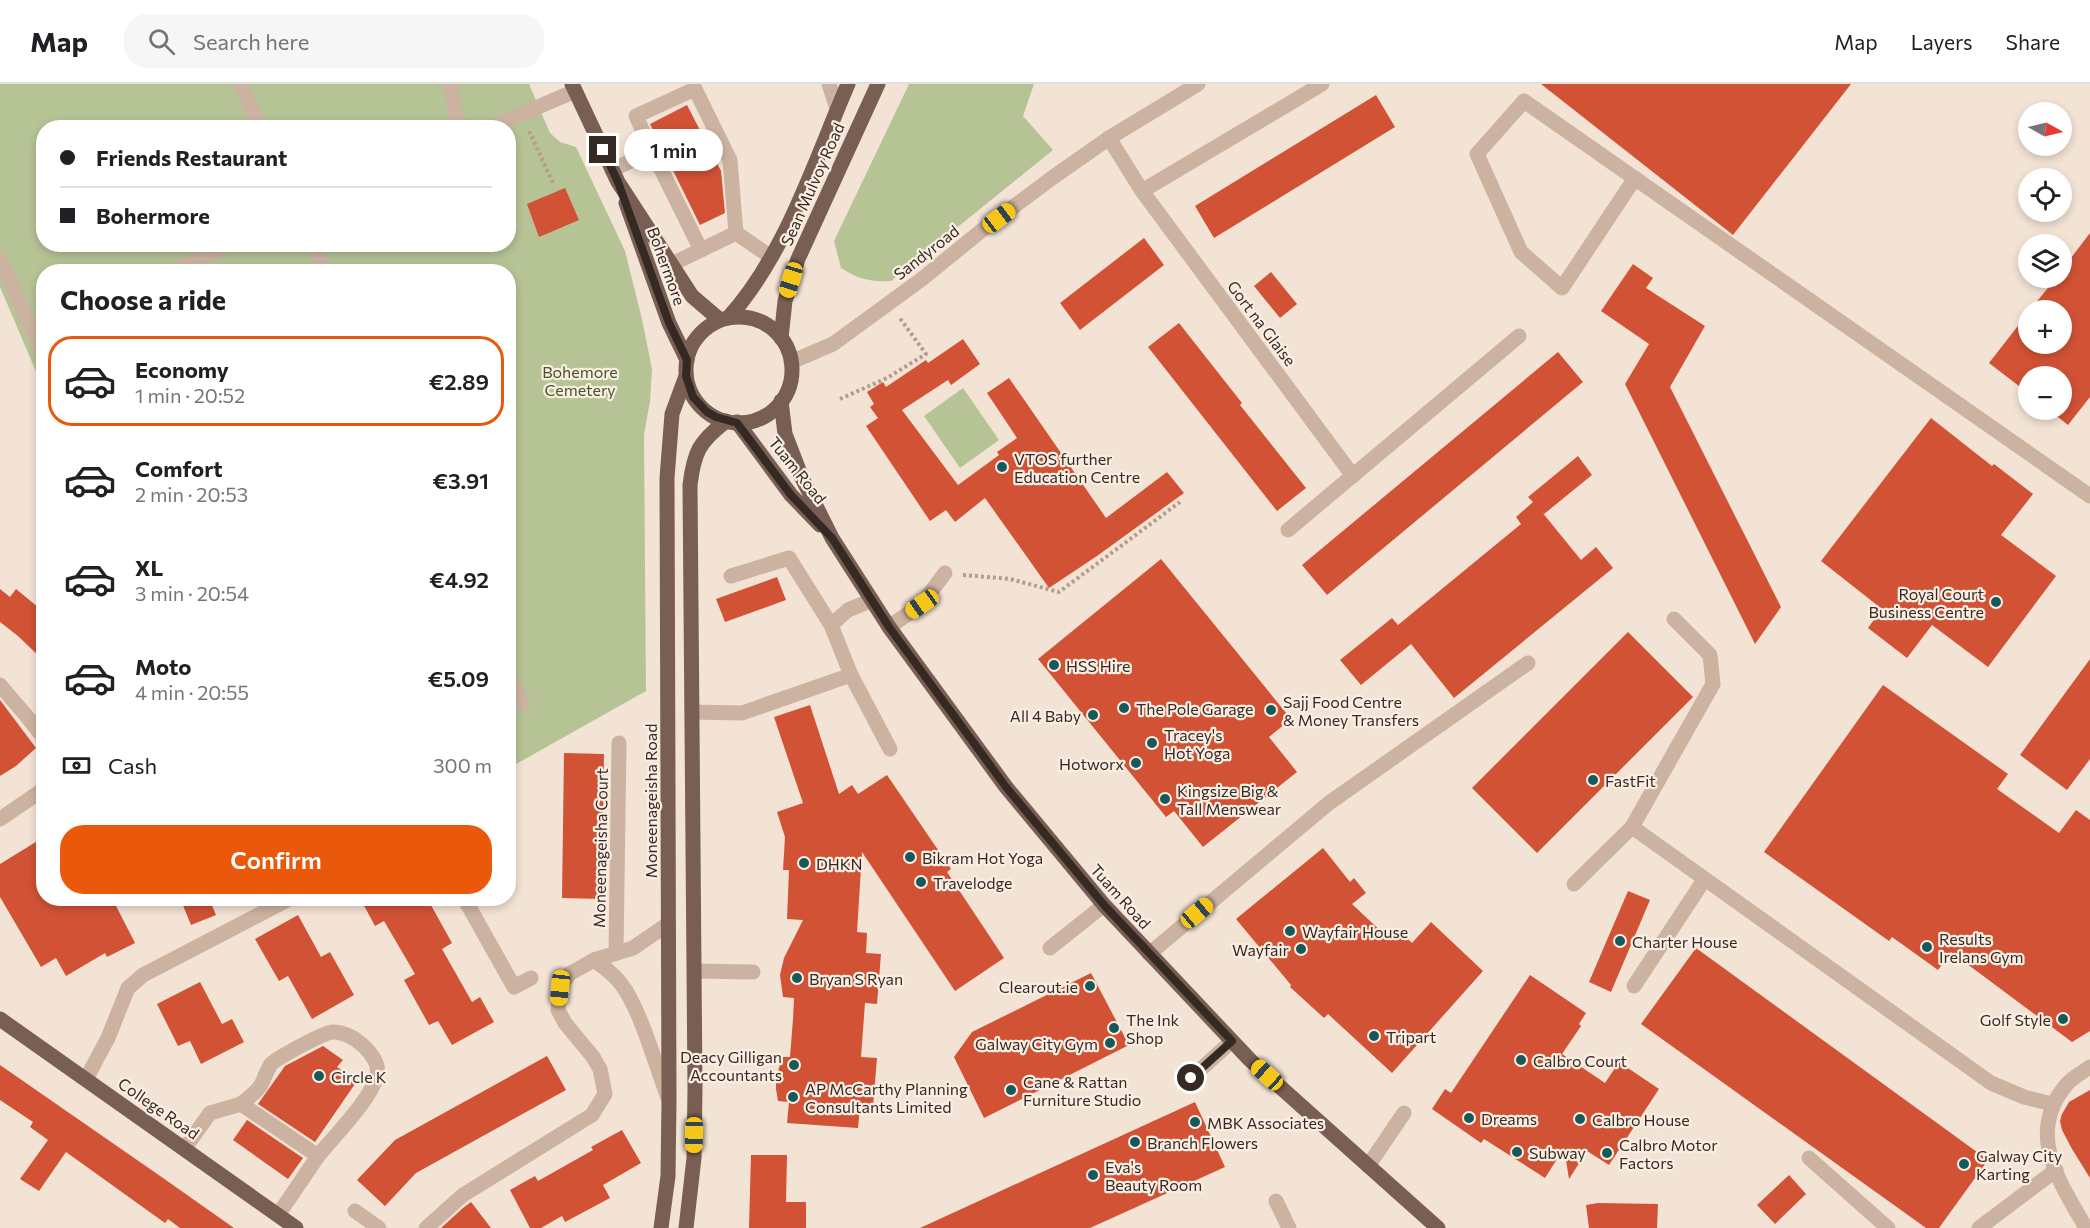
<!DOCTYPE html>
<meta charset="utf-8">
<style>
:root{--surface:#fff;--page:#f6f6f6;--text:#202124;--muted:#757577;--line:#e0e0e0;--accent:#ea580c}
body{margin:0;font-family:Commissioner,sans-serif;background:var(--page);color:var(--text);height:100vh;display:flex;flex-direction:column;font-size:22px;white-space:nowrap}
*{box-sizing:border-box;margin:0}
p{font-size:20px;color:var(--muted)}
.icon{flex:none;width:33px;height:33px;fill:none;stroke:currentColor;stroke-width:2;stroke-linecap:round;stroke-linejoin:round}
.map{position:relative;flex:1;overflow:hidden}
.sheet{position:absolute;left:36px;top:180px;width:480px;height:642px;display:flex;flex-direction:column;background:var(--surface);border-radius:24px;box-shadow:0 3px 9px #0003}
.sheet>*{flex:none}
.banner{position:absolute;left:36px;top:36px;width:480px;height:132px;border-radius:24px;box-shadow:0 3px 9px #0003;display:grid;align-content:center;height:132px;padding:0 24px;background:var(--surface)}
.needle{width:39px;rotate:98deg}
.fabs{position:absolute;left:2018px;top:18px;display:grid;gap:12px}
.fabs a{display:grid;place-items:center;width:54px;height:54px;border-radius:50%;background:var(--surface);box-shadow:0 3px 9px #0003;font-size:30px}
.end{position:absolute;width:27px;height:27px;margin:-14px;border:8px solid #352924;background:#fff;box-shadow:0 0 0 3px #fff}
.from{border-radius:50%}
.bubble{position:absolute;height:42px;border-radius:21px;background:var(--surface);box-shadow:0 3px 9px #0003;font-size:20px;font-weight:600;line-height:42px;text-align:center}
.car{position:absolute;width:18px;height:36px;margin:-18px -9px;border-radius:8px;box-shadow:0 0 4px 2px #0007;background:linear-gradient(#f5c518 24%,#345 0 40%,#f5c518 0 76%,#345 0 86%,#f5c518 0)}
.banner b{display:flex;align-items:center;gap:21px;height:57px;font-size:22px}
.banner b+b{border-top:2px solid var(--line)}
.banner i{width:15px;height:15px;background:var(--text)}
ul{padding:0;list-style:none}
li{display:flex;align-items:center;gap:18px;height:90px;margin:0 12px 9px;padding:0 12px;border:3px solid transparent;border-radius:24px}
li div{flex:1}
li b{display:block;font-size:22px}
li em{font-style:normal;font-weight:600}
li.current{border-color:var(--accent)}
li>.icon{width:54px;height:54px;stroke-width:1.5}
h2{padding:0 24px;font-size:27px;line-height:72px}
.pay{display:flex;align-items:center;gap:15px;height:66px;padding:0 24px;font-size:22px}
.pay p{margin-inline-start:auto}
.button{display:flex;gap:12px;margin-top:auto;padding:12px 24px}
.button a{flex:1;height:69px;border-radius:24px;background:var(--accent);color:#fff;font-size:24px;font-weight:600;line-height:69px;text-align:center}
header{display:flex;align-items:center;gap:36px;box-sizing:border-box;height:84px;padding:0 30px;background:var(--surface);border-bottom:2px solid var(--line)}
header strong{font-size:28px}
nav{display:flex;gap:33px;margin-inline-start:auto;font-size:21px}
.search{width:420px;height:54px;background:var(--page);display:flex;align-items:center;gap:15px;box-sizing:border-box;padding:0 21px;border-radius:24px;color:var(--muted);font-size:22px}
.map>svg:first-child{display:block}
.green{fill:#b6c395;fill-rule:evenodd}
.building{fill:#d15235}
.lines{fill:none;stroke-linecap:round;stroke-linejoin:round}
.path{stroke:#b79c8b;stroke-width:4;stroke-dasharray:3 3;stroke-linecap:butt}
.minor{stroke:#ccb2a1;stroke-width:15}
.major{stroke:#795e54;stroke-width:15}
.route{stroke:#352924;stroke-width:8}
.poi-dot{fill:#17595a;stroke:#faeee2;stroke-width:2}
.labels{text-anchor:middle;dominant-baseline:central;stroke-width:4.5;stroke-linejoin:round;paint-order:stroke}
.street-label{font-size:16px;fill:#352924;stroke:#faeee2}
.park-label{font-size:16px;fill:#475526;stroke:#faeee2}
.poi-label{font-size:16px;fill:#352924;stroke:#faeee2;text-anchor:start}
</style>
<header>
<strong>Map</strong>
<div class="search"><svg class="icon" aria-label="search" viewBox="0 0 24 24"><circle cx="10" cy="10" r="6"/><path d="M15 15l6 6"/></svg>Search here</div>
<nav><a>Map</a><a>Layers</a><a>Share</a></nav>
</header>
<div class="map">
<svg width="2090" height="1144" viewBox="0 0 2090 1144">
<rect width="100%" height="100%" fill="#f3e3d5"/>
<g class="green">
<path d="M0 0H529L550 49 560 58 576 63 625 167 642 235 652 285 650 317 644 351 646 607 509 684 508 188H44L43 304 0 203ZM44 44H508V160H44Z"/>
<path d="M909 0H1034L1023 32 1053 66 891 197C870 198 858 195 841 184L834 157Z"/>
<polygon points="963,304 999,356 960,384 924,332"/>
</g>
<g class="building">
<polygon points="1541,0 1851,0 1733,151"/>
<polygon points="1376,11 1395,43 1214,154 1195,122"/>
<polygon points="687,21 721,87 725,129 700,141 650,40"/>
<polygon points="565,104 579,136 539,153 527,120"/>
<polygon points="2090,149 2090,313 2068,341 2049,326 2061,326 2061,292 2028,292 2028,309 1989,279 2028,229 2028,260 2061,260 2061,226 2030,226 2056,194 2061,194 2061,187"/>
<polygon points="1144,154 1164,181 1080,246 1060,219"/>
<polygon points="1633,180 1653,194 1646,204 1705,242 1670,303 1781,523 1755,560 1625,300 1649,260 1601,227"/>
<polygon points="1271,188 1297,220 1280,234 1254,202"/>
<polygon points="1179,239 1242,319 1240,321 1306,404 1277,427 1148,263"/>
<polygon points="963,255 980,280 951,301 948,296 902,326 958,401 999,371 997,368 1017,354 987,309 1009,294 1106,434 1167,388 1184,409 1097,472 1049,504 985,414 955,438 946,426 930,437 866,342 878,334 870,323 874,320 867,308 883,298 886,303 926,276 928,279"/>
<polygon points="1558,268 1583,298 1327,511 1302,481"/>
<polygon points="1931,334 1992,382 1994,380 2033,410 2001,451 2056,492 1988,583 1932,541 1907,574 1868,544 1882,525 1821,477"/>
<polygon points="1578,372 1592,391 1544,430 1542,428 1581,476 1596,463 1613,484 1454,614 1411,560 1361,601 1340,576 1392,534 1398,541 1521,440 1516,433 1533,418 1528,413"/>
<polygon points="1161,475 1291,635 1269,653 1297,688 1203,763 1174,727 1166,733 1038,575"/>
<polygon points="777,493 786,516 725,538 716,515"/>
<polygon points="0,505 10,513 16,505 44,528 44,577 18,552 0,538"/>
<polygon points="1628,548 1693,613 1537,769 1472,704"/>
<polygon points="2090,575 2090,675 2067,706 2020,671"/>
<polygon points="1883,601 2008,690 1997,705 2059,749 2076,726 2090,736 2090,947 2072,958 1951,868 1938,886 1892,853 1889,857 1764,768"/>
<polygon points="0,616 36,664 16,682 0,692"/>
<polygon points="810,621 839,710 852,701 858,710 887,691 951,785 947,788 1004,874 955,907 862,768 857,848 867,849 866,869 881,870 877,920 865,919 861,973 877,974 873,1023 860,1023 858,1044 787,1039 789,1018 778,1017 776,1005 776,995 782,973 790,973 793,935 794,914 783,913 780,891 784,874 803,836 787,835 789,786 783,786 785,753 777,728 803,719 774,633"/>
<polygon points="564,669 604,670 602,815 562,814"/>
<polygon points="44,753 44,814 112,814 135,859 107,873 105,869 66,892 56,874 41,883 0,813 0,780"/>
<polygon points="1323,764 1350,798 1354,794 1366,809 1352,820 1387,853 1396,844 1412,859 1431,838 1483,887 1392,989 1328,930 1324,934 1290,903 1291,901 1236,835"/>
<polygon points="1628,807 1650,816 1611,908 1589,898"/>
<polygon points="180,814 209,814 216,831 191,841"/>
<polygon points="360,814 427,814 452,859 442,865 472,918 480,913 494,938 452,961 438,937 429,941 404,896 415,890 384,837 375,842"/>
<polygon points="298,831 321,873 330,868 354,911 312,935 288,892 279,897 255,855"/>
<polygon points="1696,864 1988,1076 1939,1144 1926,1144 1641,940"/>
<polygon points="1091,889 1129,961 984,1034 954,973 972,948"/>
<polygon points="1530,891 1586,929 1579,940 1581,942 1562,970 1605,999 1619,978 1659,1005 1609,1081 1587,1067 1569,1095 1564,1064 1545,1094 1484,1055 1481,1059 1432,1025 1445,1005 1451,1009"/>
<polygon points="200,898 222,940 232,935 244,958 201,980 190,957 178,962 157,920"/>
<polygon points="323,962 343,976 337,983 357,997 315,1058 258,1020 285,982"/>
<polygon points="547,972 566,1006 416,1089 385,1122 357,1096 395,1056"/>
<polygon points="0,981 163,1094 234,1144 180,1144 168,1135 165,1139 66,1068 39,1107 20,1095 48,1056 30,1043 33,1038 0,1016"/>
<polygon points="2090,1006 2090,1094 2072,1065 2062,1046 2060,1037 2062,1030 2069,1018"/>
<polygon points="1195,1018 1225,1083 1090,1144 920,1144"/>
<polygon points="247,1036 303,1074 288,1095 233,1056"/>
<polygon points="622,1046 641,1079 603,1101 610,1114 565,1138 562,1132 541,1144 530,1144 510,1106 535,1092 538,1097 593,1066 591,1063"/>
<polygon points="751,1071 787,1071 786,1118 806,1118 806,1144 749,1144"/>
<polygon points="1789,1091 1806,1110 1775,1140 1757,1121"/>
<polygon points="471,1118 491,1144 441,1144 463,1124"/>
<polygon points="1598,1119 1658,1120 1657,1144 1589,1144 1586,1121"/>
</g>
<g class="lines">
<g class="path">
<polyline points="529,47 554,101"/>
<polyline points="840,315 887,294 926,270 899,233"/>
<polyline points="963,491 1010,495 1059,508 1180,418"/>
</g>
<g class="minor">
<polyline points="240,0 260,44"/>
<polyline points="450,0 457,35 461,44"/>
<polyline points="829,0 837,25"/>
<polyline points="489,44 575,7"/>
<polyline points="1109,54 1142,107 1353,392"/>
<polyline points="652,67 636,32 695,5 730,76 736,149"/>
<polyline points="612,86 652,67 701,166"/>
<polyline points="1635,94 1562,204 1521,168 1477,70 1524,17 2090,412"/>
<polyline points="1142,107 1322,0"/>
<polyline points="313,160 325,188"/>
<polyline points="0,176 44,270"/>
<polyline points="672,180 736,149 771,173"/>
<polyline points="172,188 231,160"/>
<polyline points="791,278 833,260 922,195 981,147 1052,94 1109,54 1198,0"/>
<polyline points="1288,446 1519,252"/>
<polyline points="731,492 789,474 831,541"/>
<polyline points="889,543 922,520 945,489"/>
<polyline points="508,590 523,620"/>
<polyline points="851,591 890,665"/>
<polyline points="0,601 29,635 44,654"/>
<polyline points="692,628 742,629 851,591 831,541 848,526 872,516"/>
<polyline points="0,735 44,705"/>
<polyline points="1632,743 1991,999 2024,1013 2052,1020"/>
<polyline points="1574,800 1632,743 1713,600 1710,571 1674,535"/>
<polyline points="464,814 514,903 531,894"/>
<polyline points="1050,864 1104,821"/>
<polyline points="616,869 619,659"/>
<polyline points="1149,870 1329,719 1528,579"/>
<path d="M594 876C604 883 614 890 622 901 641 927 656 982 668 1014"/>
<polyline points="695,887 753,888"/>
<polyline points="1634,902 1704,796"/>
<polyline points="1191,994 1232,957"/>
<polyline points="86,995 108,954 128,904 143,891 291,814"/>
<path d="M241 1020C248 1014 256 1009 261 1001 264 995 267 986 271 980 277 974 323 949 332 948 350 946 382 972 377 991 371 1016 335 1051 318 1072"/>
<polyline points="185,1064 210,1029 241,1020 318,1072 278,1131"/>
<polyline points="1809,1074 1888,1144"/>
<polyline points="1368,1082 1404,1029"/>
<polyline points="1276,1117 1289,1144"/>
<polyline points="355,1127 379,1144"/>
<polyline points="426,1144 463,1111 592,1031 605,1010 600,985 593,973 565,939 558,926 560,904 569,890 594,876 633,864 668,840"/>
<polyline points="1979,1144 2056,1086"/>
<path d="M2086 1144C2059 1097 2025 1049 2067 1000 2073 993 2083 988 2090 983"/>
</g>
<g class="major">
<polyline points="572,0 618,98 692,212 720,236"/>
<polyline points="626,119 669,239 687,276"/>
<circle cx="739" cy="286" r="53"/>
<path d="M728 234C785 172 815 76 848 0"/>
<polyline points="781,254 785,217 798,175 878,0"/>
<polyline points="781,317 785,350 802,394 832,454 889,543 1006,703 1104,821 1250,976 1438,1144"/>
<polyline points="737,338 791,411 820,441"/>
<polyline points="0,935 296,1144"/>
<polyline points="661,1144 668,1092 669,1017 667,394 672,330 686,292"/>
<path d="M686 1144 694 1074 695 1004 690 401C694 368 699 358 726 337"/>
</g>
</g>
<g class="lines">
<polyline class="route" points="603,66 618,98 669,239 687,276 686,292 693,313 707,328 716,333 737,339 791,411 832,454 889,543 1006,703 1104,821 1232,957 1191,994"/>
</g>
<g class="poi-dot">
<circle cx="1002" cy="383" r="6"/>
<circle cx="1996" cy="518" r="6"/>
<circle cx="1054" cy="581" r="6"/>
<circle cx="1124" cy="624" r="6"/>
<circle cx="1271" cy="626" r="6"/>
<circle cx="1093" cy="631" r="6"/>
<circle cx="1152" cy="659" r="6"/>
<circle cx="1136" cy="679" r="6"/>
<circle cx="1593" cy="696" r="6"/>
<circle cx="1165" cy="715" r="6"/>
<circle cx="910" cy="773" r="6"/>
<circle cx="804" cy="779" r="6"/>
<circle cx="921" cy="798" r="6"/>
<circle cx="1290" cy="847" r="6"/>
<circle cx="1620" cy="857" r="6"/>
<circle cx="1927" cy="863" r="6"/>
<circle cx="1301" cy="865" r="6"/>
<circle cx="797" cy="894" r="6"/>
<circle cx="1090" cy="902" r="6"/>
<circle cx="2063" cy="935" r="6"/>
<circle cx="1114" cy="944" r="6"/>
<circle cx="1374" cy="952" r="6"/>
<circle cx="1110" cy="959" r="6"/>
<circle cx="1521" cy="976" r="6"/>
<circle cx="794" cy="981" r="6"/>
<circle cx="319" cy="992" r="6"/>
<circle cx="1011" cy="1006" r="6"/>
<circle cx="793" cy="1013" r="6"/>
<circle cx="1469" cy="1034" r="6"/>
<circle cx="1580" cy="1035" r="6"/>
<circle cx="1195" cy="1038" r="6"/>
<circle cx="1135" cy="1058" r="6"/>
<circle cx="1517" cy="1068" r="6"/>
<circle cx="1607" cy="1069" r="6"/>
<circle cx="1964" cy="1080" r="6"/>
<circle cx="1093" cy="1091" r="6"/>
</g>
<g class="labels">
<g class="street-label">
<text transform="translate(812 100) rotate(-66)">Sean Mulvoy Road</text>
<text transform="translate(926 168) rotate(-38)">Sandyroad</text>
<text transform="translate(667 182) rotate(70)">Bohermore</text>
<text transform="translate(1262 239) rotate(53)">Gort na Glaise</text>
<text transform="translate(798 386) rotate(51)">Tuam Road</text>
<text transform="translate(650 717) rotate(-90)">Moneenageisha Road</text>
<text transform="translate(600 764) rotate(-89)">Moneenageisha Court</text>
<text transform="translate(1121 812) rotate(48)">Tuam Road</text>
<text transform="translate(159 1024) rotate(35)">College Road</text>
</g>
<g class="park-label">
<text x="580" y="287">Bohemore<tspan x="580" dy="18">Cemetery</tspan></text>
</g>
<g class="poi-label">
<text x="1014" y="374">VTOS further<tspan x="1014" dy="18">Education Centre</tspan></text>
<text x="1984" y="509" text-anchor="end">Royal Court<tspan x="1984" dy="18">Business Centre</tspan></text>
<text x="1066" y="581">HSS Hire</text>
<text x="1283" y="617">Sajj Food Centre<tspan x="1283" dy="18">&amp; Money Transfers</tspan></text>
<text x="1136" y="624">The Pole Garage</text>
<text x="1081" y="631" text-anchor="end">All 4 Baby</text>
<text x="1164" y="650">Tracey's<tspan x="1164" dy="18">Hot Yoga</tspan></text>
<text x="1124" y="679" text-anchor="end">Hotworx</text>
<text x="1605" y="696">FastFit</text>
<text x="1177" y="706">Kingsize Big &amp;<tspan x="1177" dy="18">Tall Menswear</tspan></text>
<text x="922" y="773">Bikram Hot Yoga</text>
<text x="816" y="779">DHKN</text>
<text x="933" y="798">Travelodge</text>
<text x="1302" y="847">Wayfair House</text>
<text x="1939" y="854">Results<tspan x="1939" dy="18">Irelans Gym</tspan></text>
<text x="1632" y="857">Charter House</text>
<text x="1289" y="865" text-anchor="end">Wayfair</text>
<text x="809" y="894">Bryan S Ryan</text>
<text x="1078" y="902" text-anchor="end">Clearout.ie</text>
<text x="1126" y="935">The Ink<tspan x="1126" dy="18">Shop</tspan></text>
<text x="2051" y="935" text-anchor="end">Golf Style</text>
<text x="1386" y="952">Tripart</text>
<text x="1098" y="959" text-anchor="end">Galway City Gym</text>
<text x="782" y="972" text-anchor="end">Deacy Gilligan<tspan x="782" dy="18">Accountants</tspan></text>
<text x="1533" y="976">Calbro Court</text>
<text x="331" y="992">Circle K</text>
<text x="1023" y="997">Cane &amp; Rattan<tspan x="1023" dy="18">Furniture Studio</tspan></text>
<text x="805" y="1004">AP McCarthy Planning<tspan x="805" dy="18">Consultants Limited</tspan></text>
<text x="1481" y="1034">Dreams</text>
<text x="1592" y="1035">Calbro House</text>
<text x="1207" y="1038">MBK Associates</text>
<text x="1147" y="1058">Branch Flowers</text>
<text x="1619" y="1060">Calbro Motor<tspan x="1619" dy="18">Factors</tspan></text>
<text x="1529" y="1068">Subway</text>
<text x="1976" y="1071">Galway City<tspan x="1976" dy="18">Karting</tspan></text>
<text x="1105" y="1082">Eva's<tspan x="1105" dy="18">Beauty Room</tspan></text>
</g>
</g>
</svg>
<div class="fabs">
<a><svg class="needle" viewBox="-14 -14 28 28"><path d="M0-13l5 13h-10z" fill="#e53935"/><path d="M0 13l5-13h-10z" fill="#757577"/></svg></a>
<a><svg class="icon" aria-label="locate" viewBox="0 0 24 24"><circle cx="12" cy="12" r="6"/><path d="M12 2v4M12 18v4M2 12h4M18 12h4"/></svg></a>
<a><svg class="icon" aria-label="layers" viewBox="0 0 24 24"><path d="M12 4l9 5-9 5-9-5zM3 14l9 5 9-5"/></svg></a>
<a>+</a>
<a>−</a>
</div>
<i class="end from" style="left:1191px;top:994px"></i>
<i class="end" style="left:603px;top:66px"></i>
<div class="bubble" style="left:624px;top:45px;width:99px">1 min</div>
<i class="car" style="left:999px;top:134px;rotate:53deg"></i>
<i class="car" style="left:791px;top:196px;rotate:197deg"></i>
<i class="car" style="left:922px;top:520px;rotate:235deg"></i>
<i class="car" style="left:1197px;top:829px;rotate:50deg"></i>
<i class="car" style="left:560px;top:904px;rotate:186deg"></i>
<i class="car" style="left:1267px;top:991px;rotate:312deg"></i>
<i class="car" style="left:694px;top:1051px;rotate:181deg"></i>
<div class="banner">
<b><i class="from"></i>Friends Restaurant</b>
<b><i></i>Bohermore</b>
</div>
<section class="sheet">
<h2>Choose a ride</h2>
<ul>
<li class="current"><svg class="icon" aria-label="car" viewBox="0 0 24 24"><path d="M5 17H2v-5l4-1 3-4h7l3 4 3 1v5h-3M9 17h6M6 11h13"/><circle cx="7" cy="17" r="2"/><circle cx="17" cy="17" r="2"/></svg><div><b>Economy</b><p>1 min · 20:52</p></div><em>€2.89</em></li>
<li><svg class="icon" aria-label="car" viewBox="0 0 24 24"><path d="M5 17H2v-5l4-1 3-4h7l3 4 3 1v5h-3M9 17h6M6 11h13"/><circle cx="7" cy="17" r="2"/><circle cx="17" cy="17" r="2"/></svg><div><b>Comfort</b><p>2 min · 20:53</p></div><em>€3.91</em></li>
<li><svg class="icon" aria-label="car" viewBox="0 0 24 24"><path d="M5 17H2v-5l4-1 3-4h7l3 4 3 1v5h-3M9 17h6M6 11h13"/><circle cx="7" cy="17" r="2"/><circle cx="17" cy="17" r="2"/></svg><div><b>XL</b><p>3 min · 20:54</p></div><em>€4.92</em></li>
<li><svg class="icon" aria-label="car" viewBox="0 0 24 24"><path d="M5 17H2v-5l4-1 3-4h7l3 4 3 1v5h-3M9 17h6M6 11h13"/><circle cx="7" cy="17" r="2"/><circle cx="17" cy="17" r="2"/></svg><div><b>Moto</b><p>4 min · 20:55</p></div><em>€5.09</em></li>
</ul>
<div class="pay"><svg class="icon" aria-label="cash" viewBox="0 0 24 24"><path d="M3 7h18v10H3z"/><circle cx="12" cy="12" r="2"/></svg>Cash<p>300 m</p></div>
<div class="button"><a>Confirm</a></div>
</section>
</div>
